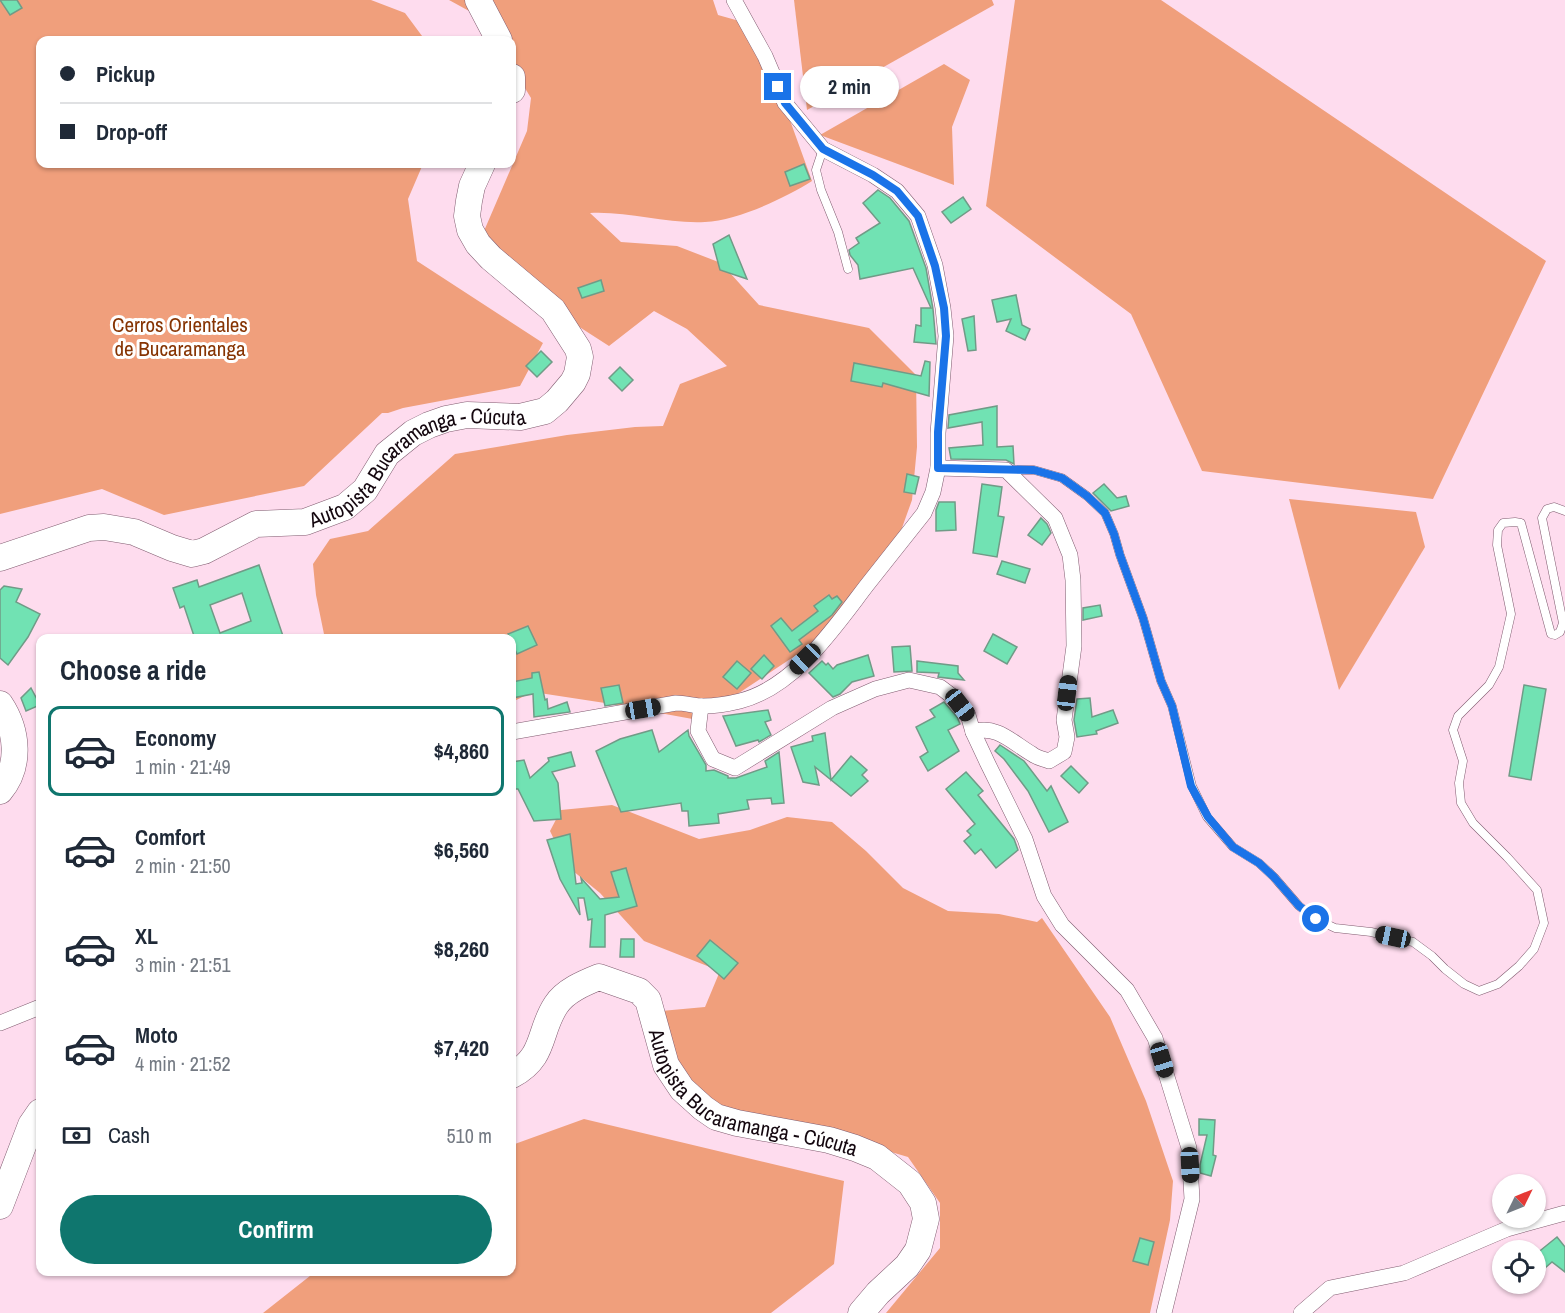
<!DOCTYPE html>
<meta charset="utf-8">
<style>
:root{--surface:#fff;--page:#f2f2f3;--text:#1f2937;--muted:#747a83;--line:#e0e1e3;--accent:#0f766e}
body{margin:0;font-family:"Archivo Narrow",sans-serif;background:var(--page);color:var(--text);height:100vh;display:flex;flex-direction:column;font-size:22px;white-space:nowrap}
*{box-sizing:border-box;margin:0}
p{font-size:20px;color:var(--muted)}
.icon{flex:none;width:33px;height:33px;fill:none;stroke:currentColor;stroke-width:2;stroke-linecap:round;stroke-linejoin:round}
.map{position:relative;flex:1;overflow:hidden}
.details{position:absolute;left:36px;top:634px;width:480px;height:642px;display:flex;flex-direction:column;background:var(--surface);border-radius:12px;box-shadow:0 2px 4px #0004}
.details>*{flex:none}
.hud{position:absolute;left:36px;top:36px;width:480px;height:132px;border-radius:12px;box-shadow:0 2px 4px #0004;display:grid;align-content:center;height:132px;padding:0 24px;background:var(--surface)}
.needle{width:39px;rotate:47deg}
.tools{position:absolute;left:1492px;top:1174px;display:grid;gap:12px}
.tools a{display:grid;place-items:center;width:54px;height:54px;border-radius:50%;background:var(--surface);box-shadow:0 2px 4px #0004;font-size:30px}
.end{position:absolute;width:27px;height:27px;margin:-14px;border:8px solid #1a73e8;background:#fff;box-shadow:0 0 0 3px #fff}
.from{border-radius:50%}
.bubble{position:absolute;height:42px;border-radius:21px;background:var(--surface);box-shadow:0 2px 4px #0004;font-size:20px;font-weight:700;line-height:42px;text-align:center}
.car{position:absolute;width:18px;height:36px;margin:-18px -9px;border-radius:8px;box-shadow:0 0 4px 2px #0007;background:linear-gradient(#222 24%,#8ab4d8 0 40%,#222 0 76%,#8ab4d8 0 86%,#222 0)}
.hud b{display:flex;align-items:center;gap:21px;height:57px;font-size:22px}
.hud b+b{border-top:2px solid var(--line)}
.hud i{width:15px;height:15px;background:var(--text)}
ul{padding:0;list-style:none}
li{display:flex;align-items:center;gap:18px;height:90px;margin:0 12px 9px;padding:0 12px;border:3px solid transparent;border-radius:12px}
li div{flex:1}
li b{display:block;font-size:22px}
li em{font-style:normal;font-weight:700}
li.selected{border-color:var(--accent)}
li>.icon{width:54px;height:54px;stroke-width:1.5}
h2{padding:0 24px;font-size:27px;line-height:72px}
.pay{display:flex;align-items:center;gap:15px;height:66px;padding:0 24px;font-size:22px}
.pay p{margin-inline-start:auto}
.cta{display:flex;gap:12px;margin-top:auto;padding:12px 24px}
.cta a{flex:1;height:69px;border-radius:36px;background:var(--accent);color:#fff;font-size:24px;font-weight:700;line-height:69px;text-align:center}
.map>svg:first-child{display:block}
.green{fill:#f09f7c}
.building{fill:#71e2b3;stroke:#709b87;stroke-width:1.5;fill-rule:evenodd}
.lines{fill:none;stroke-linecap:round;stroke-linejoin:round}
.service-casing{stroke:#805c70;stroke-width:9}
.minor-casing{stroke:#805c70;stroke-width:16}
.trunk-casing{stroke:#805c70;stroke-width:27}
.service{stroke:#fff;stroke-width:8}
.minor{stroke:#fff;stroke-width:15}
.trunk{stroke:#fff;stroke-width:26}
.route{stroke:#1a73e8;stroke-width:8}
.labels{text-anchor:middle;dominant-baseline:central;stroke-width:6;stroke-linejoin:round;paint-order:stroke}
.park-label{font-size:21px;fill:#863403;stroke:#fff}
.street-label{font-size:21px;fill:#14070f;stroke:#fff}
</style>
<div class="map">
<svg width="1565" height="1313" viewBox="0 0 1565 1313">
<rect width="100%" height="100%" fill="#fedcee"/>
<g class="green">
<polygon points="0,0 371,0 405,13 425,40 40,40 40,164 423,164 408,199 417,261 543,343 520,386 403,408 388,413 382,413 304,486 164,515 102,489 0,514"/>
<path d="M449 0H713L718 15 750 24 767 57 812 181C785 198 737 221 705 222 667 224 628 211 590 213L621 242 677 246 721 263 759 305 869 328 916 375 917 447 912 500 889 564 813 644 698 720 605 703 533 692 512 702V639H325L316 595 313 564 330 539 368 531 455 454 567 435 635 427 663 426 680 384 727 366 687 329 654 311 609 346 511 283 484 231 527 131 531 98 512 67V40L480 17Z"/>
<polygon points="794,0 992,0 994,5 807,110"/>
<polygon points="1015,0 1161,0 1546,261 1433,499 1202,471 1131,314 986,206"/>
<polygon points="944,64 970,80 952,127 954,185 820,135"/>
<polygon points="1289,499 1416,512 1425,547 1339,690"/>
<polygon points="612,805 699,839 750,830 787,817 832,822 866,851 903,888 948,911 999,914 1037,922 1042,918 1110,1017 1146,1101 1173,1181 1170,1220 1150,1313 886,1313 940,1248 940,1203 908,1157 881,1149 719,1115 680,1081 661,1011 705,1007 720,971 644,941 600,893 567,866 550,831 561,810"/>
<polygon points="584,1119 844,1181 834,1264 771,1313 263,1313 315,1272 512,1272 512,1145"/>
</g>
<g class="building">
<polygon points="0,0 17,0 22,8 10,15"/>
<polygon points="804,164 810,179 790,186 785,172"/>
<polygon points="878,190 890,198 909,221 926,268 933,309 936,344 914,342 916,325 921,326 921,308 931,308 913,268 860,279 858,265 850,255 849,250 859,243 856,238 880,223 863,203"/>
<polygon points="963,197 971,209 951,223 942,212"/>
<polygon points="729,235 747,279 720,270 713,244"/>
<polygon points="601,280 604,291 582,298 578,288"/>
<polygon points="1016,295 1022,325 1030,329 1025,340 1006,331 1011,319 997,322 992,300"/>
<polygon points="974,316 976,350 968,351 962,319"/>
<polygon points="541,351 552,362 537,377 526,366"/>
<polygon points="925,361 930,362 929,396 883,383 882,387 851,381 854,363 921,376"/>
<polygon points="620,367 633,380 622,391 609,378"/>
<polygon points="997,406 997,447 1013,446 1014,464 1006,460 951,459 949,448 983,445 982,422 948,428 949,415"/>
<polygon points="907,474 919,477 915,494 904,492"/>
<polygon points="982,484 1002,487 998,516 1004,517 997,557 973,553"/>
<polygon points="1104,484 1117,498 1126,496 1129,506 1111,511 1093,493"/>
<polygon points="939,502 955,502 956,530 936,531 936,510"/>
<polygon points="1041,518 1047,524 1051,533 1042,545 1028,535"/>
<polygon points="1002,561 1030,569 1025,583 997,574"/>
<path d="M259 565 284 639H195L184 606 180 608 173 588 197 580 199 587ZM242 593 251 621 220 633 210 605Z"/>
<polygon points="4,586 22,589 16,602 40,614 28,637 8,665 0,658 0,590"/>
<polygon points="829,595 832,599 837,596 842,602 832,615 799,640 802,644 790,652 771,626 781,618 792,631 818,611 814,606"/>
<polygon points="1100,605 1102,616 1083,620 1083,608"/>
<polygon points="528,626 537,645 517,654 508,634"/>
<polygon points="993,634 1017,647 1007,664 984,651"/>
<polygon points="910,646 912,671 894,672 892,647"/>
<polygon points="764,655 774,666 762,679 751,669"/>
<polygon points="868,655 874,676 852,682 840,694 833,697 809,673 822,661 826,665 828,663 833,669 837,665"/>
<polygon points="737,661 751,673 737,689 723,677"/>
<polygon points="917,661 958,666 958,673 964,680 938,677 939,673 917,672"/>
<polygon points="539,672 545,700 547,699 548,709 567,702 570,712 534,717 533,694 512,698 512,682 532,678 532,673"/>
<polygon points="619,685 623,703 605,706 601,688"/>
<polygon points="1524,685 1546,689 1531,780 1509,776"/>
<polygon points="31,688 40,705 26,711 21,698"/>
<polygon points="1090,698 1092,717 1113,710 1118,723 1096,731 1097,734 1077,737 1074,720 1077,699"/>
<polygon points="944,702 957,717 960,724 948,730 959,751 928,771 920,757 928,752 916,727 935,717 930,710"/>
<polygon points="768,710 771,720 765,722 771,735 759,742 758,740 736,746 723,716"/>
<polygon points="652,730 659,752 688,730 689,736 706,765 706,771 714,770 728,776 728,778 736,778 767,767 765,761 779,752 784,803 772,804 771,798 747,800 749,809 718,814 719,823 689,826 688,811 682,811 681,803 621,812 596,751 620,739"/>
<polygon points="825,733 831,780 851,756 867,770 862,775 868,781 851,796 815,767 819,785 803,782 791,747 813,741 812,736"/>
<polygon points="1000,745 1024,761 1047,791 1051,786 1068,822 1049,832 1028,791 1004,759 995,751"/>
<polygon points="571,752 575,766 552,772 558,783 561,819 534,821 518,789 515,789 512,779 512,762 524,760 530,778 549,761 548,758"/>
<polygon points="1071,766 1088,783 1079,793 1061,776"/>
<polygon points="966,772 983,791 978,795 1014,839 1018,850 996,868 981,849 975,854 964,841 971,835 967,831 975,824 946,789"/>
<polygon points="570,834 576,884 582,883 581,878 600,899 619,897 611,872 626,868 637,906 605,915 605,947 590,947 592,919 588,920 584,898 578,898 580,915 560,879 547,840"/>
<polygon points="621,939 634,939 634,957 620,957"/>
<polygon points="710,940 738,963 724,979 697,956"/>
<polygon points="1199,1119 1215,1120 1213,1155 1216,1156 1211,1176 1200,1173 1200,1165 1207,1135 1199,1135"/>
<polygon points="1557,1237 1565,1247 1565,1272 1552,1262 1545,1268 1536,1258 1536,1254"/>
<polygon points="1140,1238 1154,1242 1148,1265 1133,1261"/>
</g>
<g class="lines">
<g class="service-casing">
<g id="service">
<polyline points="823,149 816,170 821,190 838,232 848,269"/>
<polyline points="1008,470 1034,470 1062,478 1087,496 1105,513 1114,534 1120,555 1143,618 1161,681 1172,706 1192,786 1207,817 1233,847 1259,863 1274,877 1299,906 1316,919 1335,928 1371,932 1413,942 1432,956 1445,969 1464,984 1479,991 1498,984 1519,966 1534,949 1544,923 1537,890 1507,857 1473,823 1461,803 1459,783 1463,761 1453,730 1458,716 1489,685 1499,667 1511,614 1497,545 1498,530 1503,523 1515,522 1521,523 1551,634 1555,635 1560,632 1563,623 1542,518 1547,509 1554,507 1565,511"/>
</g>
</g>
<g class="minor-casing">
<g id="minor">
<path d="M938 468 1006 470 1055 518 1070 555 1073 580 1074 646 1064 720 1067 737 1064 752 1049 761C1044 759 1037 758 1032 754 1013 743 996 724 973 732"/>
<polyline points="701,706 698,731 713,759 735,768 832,708 875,689 909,680 940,687 952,696 968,715 973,732 987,762 1025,839 1044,896 1062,925 1127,990 1155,1038 1189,1148 1192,1199 1164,1313"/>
<path d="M512 732 676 703C686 703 694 706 703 706 715 706 728 704 740 701 795 687 834 628 867 585 886 561 905 537 924 513L933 492 938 468V433L946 336 943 308 935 265 918 216 897 191 873 175 823 149 785 103 765 56 734 0"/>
<polyline points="0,1023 40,1007"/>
<polyline points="1301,1313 1330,1288 1404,1273 1507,1229 1565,1213"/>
</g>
</g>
<g class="trunk-casing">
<g id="trunk">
<polyline points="478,0 499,40"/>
<polyline points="512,77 512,90"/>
<path id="s1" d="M0 558 89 528 104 527 134 532 172 548 192 554 204 551 256 524 305 522 345 507 365 490 387 454 413 433 429 425 446 419 467 415 520 417 545 411 557 401 573 382 577 374 580 357 578 349 553 310 491 258 478 244 470 230 467 216 469 201 472 186 482 164"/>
<path d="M0 704C18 731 21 766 0 791"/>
<path id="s2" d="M512 1075C546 1057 538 1032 556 1005 565 991 584 983 599 977L639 991 648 1000 666 1065 682 1089 703 1108 716 1117 737 1123 829 1140 855 1148 877 1157 910 1183 923 1203 926 1219 918 1250 907 1266 878 1293 861 1313"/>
<polyline points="0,1206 31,1125 40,1112"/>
</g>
</g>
<use href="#service" class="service"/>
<use href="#minor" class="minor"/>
<use href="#trunk" class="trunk"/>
</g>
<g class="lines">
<polyline class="route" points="778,87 785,103 823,149 873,175 897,191 918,216 935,266 944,308 946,336 938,432 938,468 1034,470 1062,478 1087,496 1105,513 1114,534 1120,555 1143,618 1161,681 1172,706 1191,786 1208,817 1233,847 1259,863 1274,877 1299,906 1316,919"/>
</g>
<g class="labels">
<g class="park-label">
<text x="180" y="324">Cerros Orientales<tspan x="180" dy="24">de Bucaramanga</tspan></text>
</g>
<g class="street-label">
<text stroke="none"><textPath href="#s1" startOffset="454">Autopista Bucaramanga - Cúcuta</textPath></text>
<text stroke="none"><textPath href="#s2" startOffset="350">Autopista Bucaramanga - Cúcuta</textPath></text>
</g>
</g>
</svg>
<div class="tools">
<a><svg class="needle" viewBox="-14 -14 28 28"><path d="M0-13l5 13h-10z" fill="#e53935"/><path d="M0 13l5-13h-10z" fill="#747a83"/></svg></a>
<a><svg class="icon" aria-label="locate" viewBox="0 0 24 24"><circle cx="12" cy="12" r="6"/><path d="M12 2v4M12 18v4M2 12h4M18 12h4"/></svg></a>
</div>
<i class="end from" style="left:1316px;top:919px"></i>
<i class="end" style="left:778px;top:87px"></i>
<div class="bubble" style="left:800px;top:66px;width:99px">2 min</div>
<i class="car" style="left:805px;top:659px;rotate:226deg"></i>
<i class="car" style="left:1067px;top:693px;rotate:7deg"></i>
<i class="car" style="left:960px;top:705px;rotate:142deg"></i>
<i class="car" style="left:643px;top:709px;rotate:80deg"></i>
<i class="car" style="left:1393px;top:937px;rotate:282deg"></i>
<i class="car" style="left:1162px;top:1060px;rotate:163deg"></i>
<i class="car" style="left:1190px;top:1165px;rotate:177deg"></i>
<div class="hud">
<b><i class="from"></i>Pickup</b>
<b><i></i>Drop-off</b>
</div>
<section class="details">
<h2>Choose a ride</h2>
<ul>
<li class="selected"><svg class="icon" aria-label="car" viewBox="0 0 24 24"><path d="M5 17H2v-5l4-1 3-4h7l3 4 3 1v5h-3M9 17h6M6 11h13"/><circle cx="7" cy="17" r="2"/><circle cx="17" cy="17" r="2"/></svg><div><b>Economy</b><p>1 min · 21:49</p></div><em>$4,860</em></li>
<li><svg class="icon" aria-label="car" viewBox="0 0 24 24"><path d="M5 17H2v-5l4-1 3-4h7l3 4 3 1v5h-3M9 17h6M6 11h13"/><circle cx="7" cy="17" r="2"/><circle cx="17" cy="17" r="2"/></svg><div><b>Comfort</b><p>2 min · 21:50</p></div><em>$6,560</em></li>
<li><svg class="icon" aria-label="car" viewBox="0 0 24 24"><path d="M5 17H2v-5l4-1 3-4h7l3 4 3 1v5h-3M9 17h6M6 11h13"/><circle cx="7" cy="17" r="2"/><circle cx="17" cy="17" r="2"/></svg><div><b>XL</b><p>3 min · 21:51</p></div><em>$8,260</em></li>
<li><svg class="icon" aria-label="car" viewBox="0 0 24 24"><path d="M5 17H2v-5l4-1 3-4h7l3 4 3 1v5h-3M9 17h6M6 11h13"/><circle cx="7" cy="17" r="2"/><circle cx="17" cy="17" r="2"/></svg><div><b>Moto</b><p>4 min · 21:52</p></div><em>$7,420</em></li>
</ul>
<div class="pay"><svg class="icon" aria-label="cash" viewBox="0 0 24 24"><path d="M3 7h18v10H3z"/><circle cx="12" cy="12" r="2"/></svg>Cash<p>510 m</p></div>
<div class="cta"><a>Confirm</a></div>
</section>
</div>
